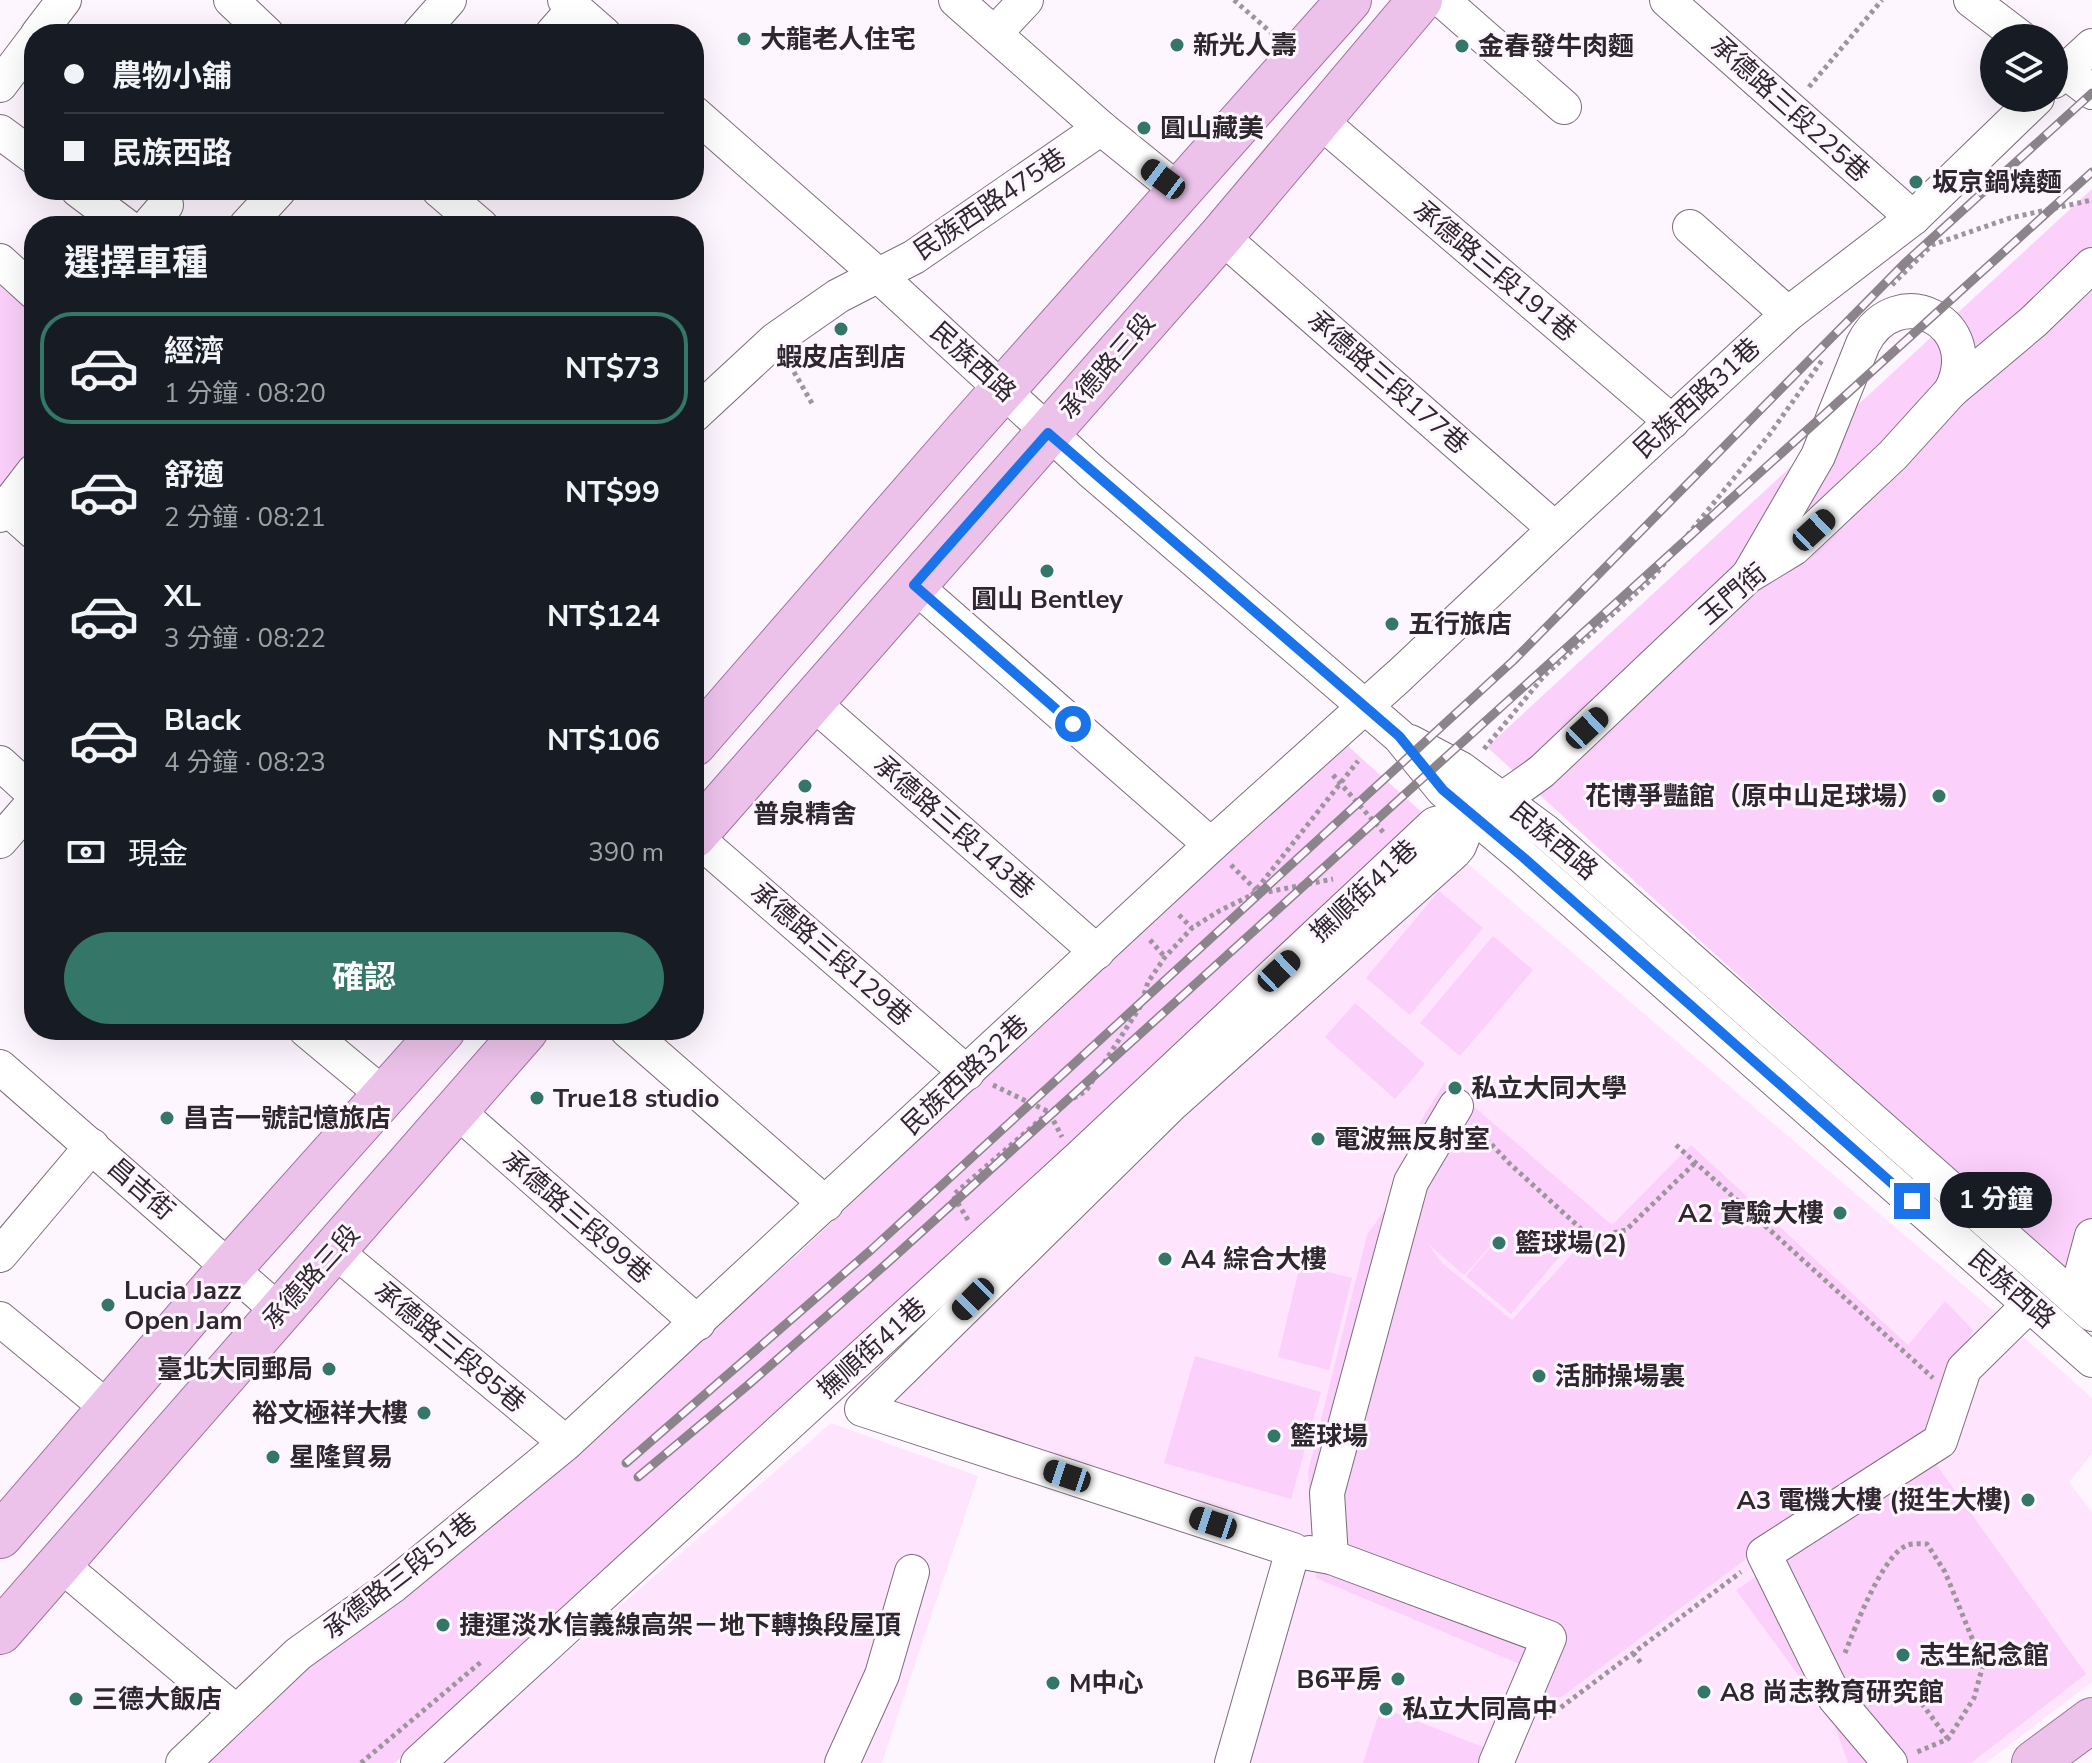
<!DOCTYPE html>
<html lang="zh-TW">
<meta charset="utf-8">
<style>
:root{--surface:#171b24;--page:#242831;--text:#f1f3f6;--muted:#9ea1a6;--line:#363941;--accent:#347768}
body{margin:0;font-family:"Nunito Sans","Noto Sans TC",sans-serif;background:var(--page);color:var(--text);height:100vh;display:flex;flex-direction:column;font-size:30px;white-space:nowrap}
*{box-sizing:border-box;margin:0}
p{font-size:26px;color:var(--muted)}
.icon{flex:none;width:44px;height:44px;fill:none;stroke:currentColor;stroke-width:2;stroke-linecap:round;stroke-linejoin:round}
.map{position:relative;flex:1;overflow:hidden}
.drawer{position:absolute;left:24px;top:216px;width:680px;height:824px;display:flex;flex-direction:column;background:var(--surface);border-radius:32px;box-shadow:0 8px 32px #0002}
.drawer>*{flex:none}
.guide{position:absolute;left:24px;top:24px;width:680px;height:176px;border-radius:32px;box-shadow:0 8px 32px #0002;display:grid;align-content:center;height:176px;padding:0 40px;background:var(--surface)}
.buttons{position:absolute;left:1980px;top:24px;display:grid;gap:16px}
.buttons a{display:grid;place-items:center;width:88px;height:88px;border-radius:50%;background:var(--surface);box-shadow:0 8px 32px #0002;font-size:40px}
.end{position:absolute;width:36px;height:36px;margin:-18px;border:10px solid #1a73e8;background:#fff;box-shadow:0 0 0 4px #fff}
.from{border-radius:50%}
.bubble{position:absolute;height:56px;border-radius:28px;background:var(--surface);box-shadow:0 8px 32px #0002;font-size:26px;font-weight:700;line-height:56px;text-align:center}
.car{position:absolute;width:24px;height:48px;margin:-24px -12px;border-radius:10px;box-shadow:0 0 6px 2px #0007;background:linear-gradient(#222 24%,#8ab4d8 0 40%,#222 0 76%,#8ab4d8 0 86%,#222 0)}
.guide b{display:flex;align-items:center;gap:28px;height:76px;font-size:30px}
.guide b+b{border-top:2px solid var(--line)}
.guide i{width:20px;height:20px;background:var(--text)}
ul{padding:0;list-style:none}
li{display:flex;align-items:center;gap:24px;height:112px;margin:0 16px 12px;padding:0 24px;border:4px solid transparent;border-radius:32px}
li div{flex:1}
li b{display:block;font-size:30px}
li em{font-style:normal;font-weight:700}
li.on{border-color:var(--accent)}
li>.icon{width:72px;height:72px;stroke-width:1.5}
h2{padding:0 40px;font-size:36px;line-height:96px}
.pay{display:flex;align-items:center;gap:20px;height:88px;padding:0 40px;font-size:30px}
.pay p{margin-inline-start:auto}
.cta{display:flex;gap:16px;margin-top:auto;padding:16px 40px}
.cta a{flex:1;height:92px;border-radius:48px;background:var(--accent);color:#fff;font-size:32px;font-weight:700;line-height:92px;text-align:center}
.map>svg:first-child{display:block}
.built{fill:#ffe4fd}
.green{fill:#fbd0fa;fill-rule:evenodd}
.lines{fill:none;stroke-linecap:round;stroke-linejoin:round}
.minor-casing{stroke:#7d6c7c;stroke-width:36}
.major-casing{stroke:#a272a0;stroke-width:46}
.path{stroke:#9c959c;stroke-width:5;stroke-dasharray:4 4;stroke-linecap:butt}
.minor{stroke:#fff;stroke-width:34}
.major{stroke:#ecc2eb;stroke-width:44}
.rail-casing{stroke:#8b848b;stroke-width:9}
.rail{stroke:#fef6fe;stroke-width:6;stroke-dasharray:18;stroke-linecap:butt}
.route{stroke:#1a73e8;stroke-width:10}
.poi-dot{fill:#347768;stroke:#fef6fe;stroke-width:3}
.labels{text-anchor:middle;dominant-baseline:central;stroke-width:6;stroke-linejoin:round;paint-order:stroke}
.poi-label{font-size:26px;font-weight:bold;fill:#2e272e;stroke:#fef6fe;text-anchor:start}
.street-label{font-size:26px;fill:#2e272e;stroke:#fef6fe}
</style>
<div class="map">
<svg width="2092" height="1763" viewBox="0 0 2092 1763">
<rect width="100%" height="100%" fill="#fef6fe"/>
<g class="built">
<polygon points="1454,852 2009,1324 2092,1398 2092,1454 2069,1482 2092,1512 2092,1682 1986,1763 1232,1763 1299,1534 847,1388"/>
<polygon points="831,1423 978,1476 882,1763 439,1763"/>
</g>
<g class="green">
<polygon points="2092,189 2092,1297 1487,747"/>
<polygon points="0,282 34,312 34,445 0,486"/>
<polygon points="1340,739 1426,816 395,1763 199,1763 301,1662 410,1592 797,1255"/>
<polygon points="1439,891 1483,928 1410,1015 1366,978"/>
<polygon points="1493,936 1533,970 1460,1056 1420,1023"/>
<polygon points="1355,1003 1425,1064 1395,1099 1325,1037"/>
<path d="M1445 1082 1612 1225 1691 1145 1908 1345 1945 1301 1973 1330 1953 1371 1933 1431 1762 1547 1512 1734V1763H1363L1381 1707 1488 1749 1543 1674 1316 1578 1308 1472 1367 1235 1411 1173 1418 1156 1407 1143ZM1511 1223 1466 1276 1511 1314 1577 1236 1581 1244 1512 1320 1442 1263 1428 1244 1464 1275Z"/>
<polygon points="1300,1265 1352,1278 1329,1370 1278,1357"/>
<polygon points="1195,1356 1321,1392 1291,1499 1164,1463"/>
<polygon points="1933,1460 2086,1674 1971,1763 1848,1763 1834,1724 1736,1590"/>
</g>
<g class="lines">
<g class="minor-casing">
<g id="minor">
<polyline points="231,0 267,34"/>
<polyline points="565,0 604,34"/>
<polyline points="956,0 1101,128 1180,192"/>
<polyline points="1442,0 1564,107"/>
<polyline points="1667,0 1913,218"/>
<polyline points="1971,0 2021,38"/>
<polyline points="995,33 1026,0"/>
<polyline points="38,34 64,0"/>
<polyline points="419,34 449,0"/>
<polyline points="552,34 575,8"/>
<polyline points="2054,63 2092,92"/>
<polyline points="2054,81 2092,46"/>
<polyline points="0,85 34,40"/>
<polyline points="694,113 878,275 1091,471 1399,736 1443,790 1524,858 2092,1360"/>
<polyline points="1319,120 1672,422"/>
<polyline points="0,132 34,157"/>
<polyline points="78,190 126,226"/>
<polyline points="439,190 481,226"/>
<polyline points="148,226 166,205"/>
<polyline points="246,226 279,190"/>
<polyline points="1690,227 1788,314"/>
<polyline points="1221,236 1555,529"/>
<polyline points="0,261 34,292"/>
<polyline points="694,415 775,340 838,296 914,257 1101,128"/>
<polyline points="6,507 34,532"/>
<polyline points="0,515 34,471"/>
<path d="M1750 573 1818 456 1863 344C1897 277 1986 323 1951 391"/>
<polyline points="914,585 1211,845"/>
<polyline points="811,701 1097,952"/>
<polyline points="1410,742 1461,769 1546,832 2092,1314"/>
<polyline points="0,763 34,794"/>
<polyline points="694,836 967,1073"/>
<polyline points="0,841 34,802"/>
<polyline points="306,1030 384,1095"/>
<polyline points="627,1030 826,1204"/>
<polyline points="0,1067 280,1312"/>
<polyline points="456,1110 698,1323"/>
<polyline points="335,1251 566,1443"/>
<polyline points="0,1255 92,1146"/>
<polyline points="2075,1299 2092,1236"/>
<polyline points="0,1319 110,1410"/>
<polyline points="1309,1553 1331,1557 1549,1638 1496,1763"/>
<polyline points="1331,1557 1327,1493 1411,1182 1456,1106"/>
<polyline points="60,1564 236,1712"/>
<polyline points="183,1763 298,1654 391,1587 566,1443 1211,845 1400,675 1555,529 1788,314 1913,218 2037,98"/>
<path d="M418 1763 1079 1158 1435 824C1483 813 1502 801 1542 771L1748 576 1794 548 1893 455 1951 391 2033 322 2092 265"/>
<polyline points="842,1763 882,1675 912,1572"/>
<polyline points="1232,1763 1293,1550 862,1409 1173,1103 1454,852 1459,846 1471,816"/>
<polyline points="1890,1763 1835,1698 1764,1554 1940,1441 1964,1369 2029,1305"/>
</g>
</g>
<g class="major-casing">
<g id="major">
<polyline points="694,744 967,430 1349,0"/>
<polyline points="694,836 1221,236 1420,0"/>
<polyline points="0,1536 231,1267 443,1030"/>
<polyline points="0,1632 526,1030"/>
<polyline points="2034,1763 2092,1720"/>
</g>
</g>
<g class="path">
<polyline points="1234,0 1275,36"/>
<polyline points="1809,87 1882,0"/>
<polyline points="1892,285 1932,245 2010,218 2092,200"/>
<polyline points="790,365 813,405"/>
<polyline points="1484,749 1544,676 1651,580 1769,435 1823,359"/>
<polyline points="1333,775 1384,833"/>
<polyline points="1231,865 1256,890"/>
<polyline points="1252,895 1358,761"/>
<polyline points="1179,915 1192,928"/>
<polyline points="1150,940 1165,957"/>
<polyline points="993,1085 1049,1112 1062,1137"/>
<polyline points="1475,1127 1510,1164 1591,1238 1626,1230 1697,1161"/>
<polyline points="1676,1145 1933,1378"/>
<polyline points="968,1220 953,1195 1049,1112 1086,1091 1140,1007 1148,982 1165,957 1192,928 1219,911 1252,895 1333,879"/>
<polyline points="1633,1653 1641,1663"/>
<path d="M1845 1653C1855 1628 1883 1553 1908 1545 1913 1543 1922 1544 1927 1544L1945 1572 1983 1665 1974 1698 1948 1739 1917 1752"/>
<polyline points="1917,1697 1948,1739"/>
<polyline points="1872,1698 1898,1693"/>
<polyline points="1548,1717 1741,1572"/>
<polyline points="361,1763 481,1662"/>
</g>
<use href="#minor" class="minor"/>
<use href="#major" class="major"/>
<g class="rail-casing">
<g id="rail">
<polyline points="626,1463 871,1250 1513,661 1906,262 2092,93"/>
<polyline points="638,1477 748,1385 885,1265 2092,172"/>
</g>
</g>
<use href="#rail" class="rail"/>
</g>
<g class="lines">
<polyline class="route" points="1073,724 914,585 1048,433 1399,736 1443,790 1524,858 1912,1201"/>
</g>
<g class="poi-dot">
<circle cx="744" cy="39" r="8"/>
<circle cx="1177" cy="45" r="8"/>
<circle cx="1462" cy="46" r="8"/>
<circle cx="1144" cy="128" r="8"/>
<circle cx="1916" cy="182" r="8"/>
<circle cx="841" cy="329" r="8"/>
<circle cx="1047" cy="571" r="8"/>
<circle cx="1392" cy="624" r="8"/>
<circle cx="805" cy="786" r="8"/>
<circle cx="1939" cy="796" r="8"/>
<circle cx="1455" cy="1088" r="8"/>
<circle cx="537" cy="1098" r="8"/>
<circle cx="167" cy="1118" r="8"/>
<circle cx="1318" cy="1139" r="8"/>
<circle cx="1840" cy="1213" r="8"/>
<circle cx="1499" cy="1243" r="8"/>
<circle cx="1165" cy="1259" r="8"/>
<circle cx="108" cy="1305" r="8"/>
<circle cx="329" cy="1369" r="8"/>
<circle cx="1539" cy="1376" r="8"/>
<circle cx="424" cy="1413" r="8"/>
<circle cx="1274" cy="1436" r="8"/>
<circle cx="273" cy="1457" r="8"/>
<circle cx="2028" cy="1500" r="8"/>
<circle cx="443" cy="1625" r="8"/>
<circle cx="1903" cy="1655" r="8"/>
<circle cx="1398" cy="1679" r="8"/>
<circle cx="1053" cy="1683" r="8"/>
<circle cx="1704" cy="1692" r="8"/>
<circle cx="76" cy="1699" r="8"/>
<circle cx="1386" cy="1709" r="8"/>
</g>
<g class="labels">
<g class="poi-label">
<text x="760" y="39">大龍老人住宅</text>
<text x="1193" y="45">新光人壽</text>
<text x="1478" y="46">金春發牛肉麵</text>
<text x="1160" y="128">圓山藏美</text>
<text x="1932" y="182">坂京鍋燒麵</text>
<text x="841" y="357" text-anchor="middle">蝦皮店到店</text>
<text x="1047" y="599" text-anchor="middle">圓山 Bentley</text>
<text x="1408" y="624">五行旅店</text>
<text x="1923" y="796" text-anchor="end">花博爭豔館（原中山足球場）</text>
<text x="805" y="814" text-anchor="middle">普泉精舍</text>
<text x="1471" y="1088">私立大同大學</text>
<text x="553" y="1098">True18 studio</text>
<text x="183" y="1118">昌吉一號記憶旅店</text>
<text x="1334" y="1139">電波無反射室</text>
<text x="1824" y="1213" text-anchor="end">A2 實驗大樓</text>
<text x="1515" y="1243">籃球場(2)</text>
<text x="1181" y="1259">A4 綜合大樓</text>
<text x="124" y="1290">Lucia Jazz<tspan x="124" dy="30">Open Jam</tspan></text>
<text x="313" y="1369" text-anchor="end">臺北大同郵局</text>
<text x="1555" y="1376">活肺操場裏</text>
<text x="408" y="1413" text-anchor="end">裕文極祥大樓</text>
<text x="1290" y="1436">籃球場</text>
<text x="289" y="1457">星隆貿易</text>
<text x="2012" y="1500" text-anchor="end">A3 電機大樓 (挺生大樓)</text>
<text x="459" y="1625">捷運淡水信義線高架－地下轉換段屋頂</text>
<text x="1919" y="1655">志生紀念館</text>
<text x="1382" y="1679" text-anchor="end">B6平房</text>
<text x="1069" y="1683">M中心</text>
<text x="1720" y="1692">A8 尚志教育研究館</text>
<text x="92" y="1699">三德大飯店</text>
<text x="1402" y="1709">私立大同高中</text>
</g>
<g class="street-label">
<text transform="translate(1790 109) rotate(42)">承德路三段225巷</text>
<text transform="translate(990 204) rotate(-34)">民族西路475巷</text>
<text transform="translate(1495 271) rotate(40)">承德路三段191巷</text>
<text transform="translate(973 362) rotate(42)">民族西路</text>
<text transform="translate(1107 366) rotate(-49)">承德路三段</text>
<text transform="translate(1388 382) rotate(41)">承德路三段177巷</text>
<text transform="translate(1697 398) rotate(-43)">民族西路31巷</text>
<text transform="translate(1733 594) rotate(-40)">玉門街</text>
<text transform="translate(954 827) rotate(41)">承德路三段143巷</text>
<text transform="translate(1554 841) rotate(40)">民族西路</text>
<text transform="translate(1364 891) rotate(-43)">撫順街41巷</text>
<text transform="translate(831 954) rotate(41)">承德路三段129巷</text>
<text transform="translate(965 1075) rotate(-43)">民族西路32巷</text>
<text transform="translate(141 1189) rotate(41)">昌吉街</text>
<text transform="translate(577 1217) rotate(41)">承德路三段99巷</text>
<text transform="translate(311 1277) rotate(-48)">承德路三段</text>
<text transform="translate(2012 1289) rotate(41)">民族西路</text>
<text transform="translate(450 1347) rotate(40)">承德路三段85巷</text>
<text transform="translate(872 1348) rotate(-42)">撫順街41巷</text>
<text transform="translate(400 1576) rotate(-38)">承德路三段51巷</text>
</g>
</g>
</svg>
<div class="buttons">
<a><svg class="icon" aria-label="layers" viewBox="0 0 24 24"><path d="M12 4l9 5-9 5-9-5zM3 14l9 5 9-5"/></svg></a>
</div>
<i class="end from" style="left:1073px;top:724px"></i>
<i class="end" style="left:1912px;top:1201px"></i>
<div class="bubble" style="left:1940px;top:1172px;width:112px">1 分鐘</div>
<i class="car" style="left:1163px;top:179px;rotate:307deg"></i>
<i class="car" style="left:1814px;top:530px;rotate:47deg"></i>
<i class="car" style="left:1587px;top:728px;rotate:47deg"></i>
<i class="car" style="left:1279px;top:971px;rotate:47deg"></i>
<i class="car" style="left:973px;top:1299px;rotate:225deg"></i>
<i class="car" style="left:1067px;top:1476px;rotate:288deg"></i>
<i class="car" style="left:1213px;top:1523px;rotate:288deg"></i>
<div class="guide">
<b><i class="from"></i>農物小舖</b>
<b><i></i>民族西路</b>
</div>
<section class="drawer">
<h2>選擇車種</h2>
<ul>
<li class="on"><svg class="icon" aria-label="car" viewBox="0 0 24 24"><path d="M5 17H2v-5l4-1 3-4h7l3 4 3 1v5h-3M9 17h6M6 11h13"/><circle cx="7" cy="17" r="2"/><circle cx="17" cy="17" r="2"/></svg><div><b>經濟</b><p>1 分鐘 · 08:20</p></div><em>NT$73</em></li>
<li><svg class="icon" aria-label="car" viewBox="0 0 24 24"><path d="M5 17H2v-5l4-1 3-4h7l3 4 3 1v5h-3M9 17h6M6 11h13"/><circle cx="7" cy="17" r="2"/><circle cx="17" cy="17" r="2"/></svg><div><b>舒適</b><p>2 分鐘 · 08:21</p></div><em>NT$99</em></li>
<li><svg class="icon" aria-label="car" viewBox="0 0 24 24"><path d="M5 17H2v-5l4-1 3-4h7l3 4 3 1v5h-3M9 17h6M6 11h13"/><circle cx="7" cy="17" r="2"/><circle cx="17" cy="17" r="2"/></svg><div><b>XL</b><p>3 分鐘 · 08:22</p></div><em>NT$124</em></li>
<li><svg class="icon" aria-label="car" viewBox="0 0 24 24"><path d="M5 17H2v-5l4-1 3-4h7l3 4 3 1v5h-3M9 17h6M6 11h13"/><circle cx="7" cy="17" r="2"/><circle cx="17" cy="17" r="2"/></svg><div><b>Black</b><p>4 分鐘 · 08:23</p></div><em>NT$106</em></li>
</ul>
<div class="pay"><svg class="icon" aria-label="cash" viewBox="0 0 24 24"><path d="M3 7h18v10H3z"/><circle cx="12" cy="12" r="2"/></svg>現金<p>390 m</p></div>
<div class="cta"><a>確認</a></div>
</section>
</div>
